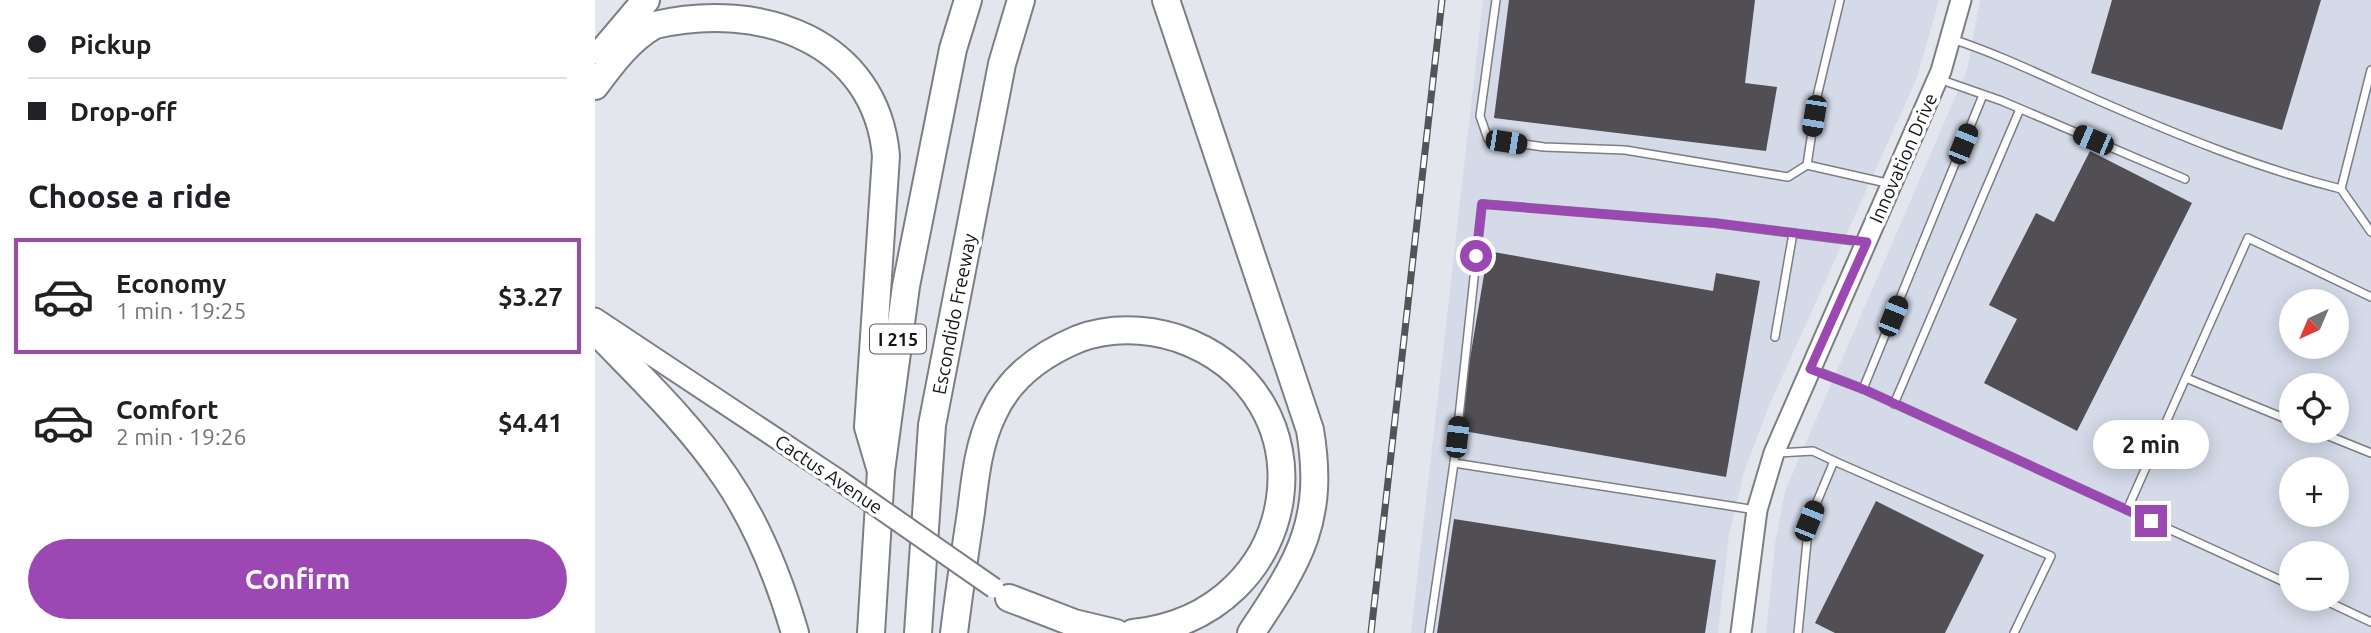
<!DOCTYPE html>
<meta charset="utf-8">
<style>
:root{--surface:#fff;--page:#f2f2f2;--text:#202124;--muted:#757577;--line:#e0e0e0;--accent:#9d47b4}
body{margin:0;font-family:Ubuntu,sans-serif;background:var(--page);color:var(--text);height:100vh;display:flex;flex-direction:column;font-size:26px;white-space:nowrap}
*{box-sizing:border-box;margin:0}
p{font-size:23px;color:var(--muted)}
.icon{flex:none;width:38px;height:38px;fill:none;stroke:currentColor;stroke-width:2;stroke-linecap:round;stroke-linejoin:round}
.map{position:relative;flex:1;overflow:hidden}
.details{display:flex;flex-direction:column;background:var(--surface);width:595px}
.details>*{flex:none}
.hud{display:grid;align-content:center;height:154px;padding:0 28px;background:var(--surface)}
.needle{width:46px;rotate:224deg}
.tools{position:absolute;left:1684px;top:289px;display:grid;gap:14px}
.tools a{display:grid;place-items:center;width:70px;height:70px;border-radius:50%;background:var(--surface);box-shadow:0 4px 18px #0003;font-size:35px}
.end{position:absolute;width:32px;height:32px;margin:-16px;border:9px solid #9d47b4;background:#fff;box-shadow:0 0 0 4px #fff}
.from{border-radius:50%}
.bubble{position:absolute;height:49px;border-radius:24px;background:var(--surface);box-shadow:0 4px 18px #0003;font-size:23px;font-weight:600;line-height:49px;text-align:center}
.car{position:absolute;width:21px;height:42px;margin:-21px -10px;border-radius:9px;box-shadow:0 0 5px 2px #0007;background:linear-gradient(#222 24%,#8ab4d8 0 40%,#222 0 76%,#8ab4d8 0 86%,#222 0)}
.hud b{display:flex;align-items:center;gap:24px;height:66px;font-size:26px}
.hud b+b{border-top:2px solid var(--line)}
.hud i{width:18px;height:18px;background:var(--text)}
ul{padding:0;list-style:none}
li{display:flex;align-items:center;gap:21px;height:116px;margin:0 14px 10px;padding:0 14px;border:4px solid transparent;border-radius:0px}
li div{flex:1}
li b{display:block;font-size:26px}
li em{font-style:normal;font-weight:600}
li.current{border-color:var(--accent)}
li>.icon{width:63px;height:63px;stroke-width:1.5}
h2{padding:0 28px;font-size:32px;line-height:84px}
.cta{display:flex;gap:14px;margin-top:auto;padding:14px 28px}
.cta a{flex:1;height:80px;border-radius:42px;background:var(--accent);color:#fff;font-size:28px;font-weight:600;line-height:80px;text-align:center}
main{display:flex;flex:1;min-height:0}
.map>svg:first-child{display:block}
.built{fill:#d4dae8;fill-rule:evenodd}
.building{fill:#514e54}
.lines{fill:none;stroke-linecap:round;stroke-linejoin:round}
.lane-casing{stroke:#7c7e85;stroke-width:10}
.secondary-casing{stroke:#7c7e85;stroke-width:23}
.highway-casing{stroke:#7c7e85;stroke-width:30}
.lane{stroke:#fff;stroke-width:7}
.secondary{stroke:#fff;stroke-width:19}
.highway{stroke:#fff;stroke-width:26}
.rail-casing{stroke:#535458;stroke-width:7}
.rail{stroke:#fff;stroke-width:4.5;stroke-dasharray:13;stroke-linecap:butt}
.secondary-bridge-casing{stroke:#7c7e85;stroke-width:23;stroke-linecap:butt}
.secondary-bridge{stroke:#fff;stroke-width:19}
.route{stroke:#9d47b4;stroke-width:9}
.labels{text-anchor:middle;dominant-baseline:central;stroke-width:7;stroke-linejoin:round;paint-order:stroke}
.shield{fill:#fff;stroke:#5a5b5d;stroke-width:2}
.shield-label{font-size:18px;font-weight:bold;fill:#141517}
.street-label{font-size:19px;fill:#141517;stroke:#fff}
</style>
<main>
<section class="details">
<div class="hud">
<b><i class="from"></i>Pickup</b>
<b><i></i>Drop-off</b>
</div>
<h2>Choose a ride</h2>
<ul>
<li class="current"><svg class="icon" aria-label="car" viewBox="0 0 24 24"><path d="M5 17H2v-5l4-1 3-4h7l3 4 3 1v5h-3M9 17h6M6 11h13"/><circle cx="7" cy="17" r="2"/><circle cx="17" cy="17" r="2"/></svg><div><b>Economy</b><p>1 min · 19:25</p></div><em>$3.27</em></li>
<li><svg class="icon" aria-label="car" viewBox="0 0 24 24"><path d="M5 17H2v-5l4-1 3-4h7l3 4 3 1v5h-3M9 17h6M6 11h13"/><circle cx="7" cy="17" r="2"/><circle cx="17" cy="17" r="2"/></svg><div><b>Comfort</b><p>2 min · 19:26</p></div><em>$4.41</em></li>
</ul>
<div class="cta"><a>Confirm</a></div>
</section>
<div class="map">
<svg width="1776" height="633" viewBox="0 0 1776 633">
<rect width="100%" height="100%" fill="#e4e6ee"/>
<g class="built">
<polygon points="888,0 1344,0 1322,78 1174,406 1149,472 1134,535 1123,633 816,633"/>
<path d="M1385 0H1776V633H1171L1180 544 1190 491 1372 70ZM1696 301H1741V346H1696ZM1696 385H1741V430H1696ZM1696 469H1741V514H1696ZM1696 553H1741V598H1696Z"/>
</g>
<g class="building">
<polygon points="914,0 1160,0 1150,83 1182,87 1171,151 899,118"/>
<polygon points="1517,0 1726,0 1687,130 1496,73"/>
<polygon points="1495,151 1597,203 1482,431 1389,383 1422,319 1394,305 1441,213 1459,222"/>
<polygon points="893,251 1118,291 1121,273 1165,281 1131,477 863,430"/>
<polygon points="1281,501 1389,555 1350,633 1240,633 1220,623"/>
<polygon points="859,519 1121,560 1110,633 842,633"/>
</g>
<g class="lines">
<g class="lane-casing">
<g id="lane">
<polyline points="901,0 885,116 893,139 949,147 1030,150 1193,177 1212,165 1296,184"/>
<path d="M1357 39C1406 55 1452 78 1500 99 1580 134 1662 168 1746 189"/>
<polyline points="1776,70 1746,189 1776,232"/>
<polyline points="1344,79 1407,101 1590,179"/>
<polyline points="1212,165 1223,92 1245,0"/>
<polyline points="1180,337 1198,233"/>
<polyline points="1216,369 1268,389 1696,585"/>
<polyline points="1591,378 1696,421"/>
<polyline points="1268,389 1388,95"/>
<polyline points="1299,404 1425,109"/>
<polyline points="1719,430 1776,453"/>
<polyline points="1183,453 1218,451 1239,461 1214,521 1203,633"/>
<polyline points="1239,461 1456,556 1419,633"/>
<polyline points="1161,510 859,463 887,204 1119,223 1269,242"/>
<polyline points="1532,510 1653,238 1776,297"/>
<polyline points="1725,598 1776,622"/>
<polyline points="834,633 859,463"/>
</g>
</g>
<g class="secondary-casing">
<g id="secondary">
<polyline points="0,318 244,480"/>
<polyline points="1146,633 1162,510 1179,453 1346,71 1366,0"/>
</g>
</g>
<g class="highway-casing">
<g id="highway">
<path d="M571 0 715 430C730 520 705 560 656 633"/>
<polyline points="7,52 51,0"/>
<path d="M0 86C17 63 35 39 60 25 166 0 281 41 291 156L273 427 286 471"/>
<path d="M0 330C45 377 94 423 131 478 163 525 184 578 200 633"/>
<polyline points="414,598 479,623 521,633"/>
<polyline points="276,633 286,471 311,286 358,49 373,0"/>
<polyline points="323,633 337,425 407,64 426,0"/>
<path d="M359 633C364 593 370 552 376 512 380 479 383 445 398 414 414 378 447 354 483 339 514 327 550 328 582 338 742 393 711 615 538 633"/>
</g>
</g>
<use href="#lane" class="lane"/>
<use href="#secondary" class="secondary"/>
<use href="#highway" class="highway"/>
<g class="rail-casing">
<polyline id="rail" points="776,633 847,0"/>
</g>
<use href="#rail" class="rail"/>
<g class="secondary-bridge-casing">
<polyline id="secondary-bridge" points="244,480 399,588"/>
</g>
<use href="#secondary-bridge" class="secondary-bridge"/>
</g>
<g class="lines">
<polyline class="route" points="881,256 887,204 1119,223 1272,242 1215,369 1268,389 1556,521"/>
</g>
<g class="labels">
<rect class="shield" x="275" y="324.5" width="56" height="29" rx="5"/>
<g class="shield-label">
<text x="303" y="339">I 215</text>
</g>
<g class="street-label">
<text transform="translate(1308 158) rotate(-66)">Innovation Drive</text>
<text transform="translate(359 314) rotate(-79)">Escondido Freeway</text>
<text transform="translate(234 474) rotate(34)">Cactus Avenue</text>
</g>
</g>
</svg>
<div class="tools">
<a><svg class="needle" viewBox="-14 -14 28 28"><path d="M0-13l5 13h-10z" fill="#e53935"/><path d="M0 13l5-13h-10z" fill="#757577"/></svg></a>
<a><svg class="icon" aria-label="locate" viewBox="0 0 24 24"><circle cx="12" cy="12" r="6"/><path d="M12 2v4M12 18v4M2 12h4M18 12h4"/></svg></a>
<a>+</a>
<a>−</a>
</div>
<i class="end from" style="left:881px;top:256px"></i>
<i class="end" style="left:1556px;top:521px"></i>
<div class="bubble" style="left:1498px;top:420px;width:116px">2 min</div>
<i class="car" style="left:1219px;top:116px;rotate:189deg"></i>
<i class="car" style="left:1498px;top:140px;rotate:293deg"></i>
<i class="car" style="left:911px;top:142px;rotate:99deg"></i>
<i class="car" style="left:1368px;top:144px;rotate:22deg"></i>
<i class="car" style="left:1298px;top:316px;rotate:22deg"></i>
<i class="car" style="left:862px;top:437px;rotate:6deg"></i>
<i class="car" style="left:1214px;top:521px;rotate:22deg"></i>
</div>
</main>
